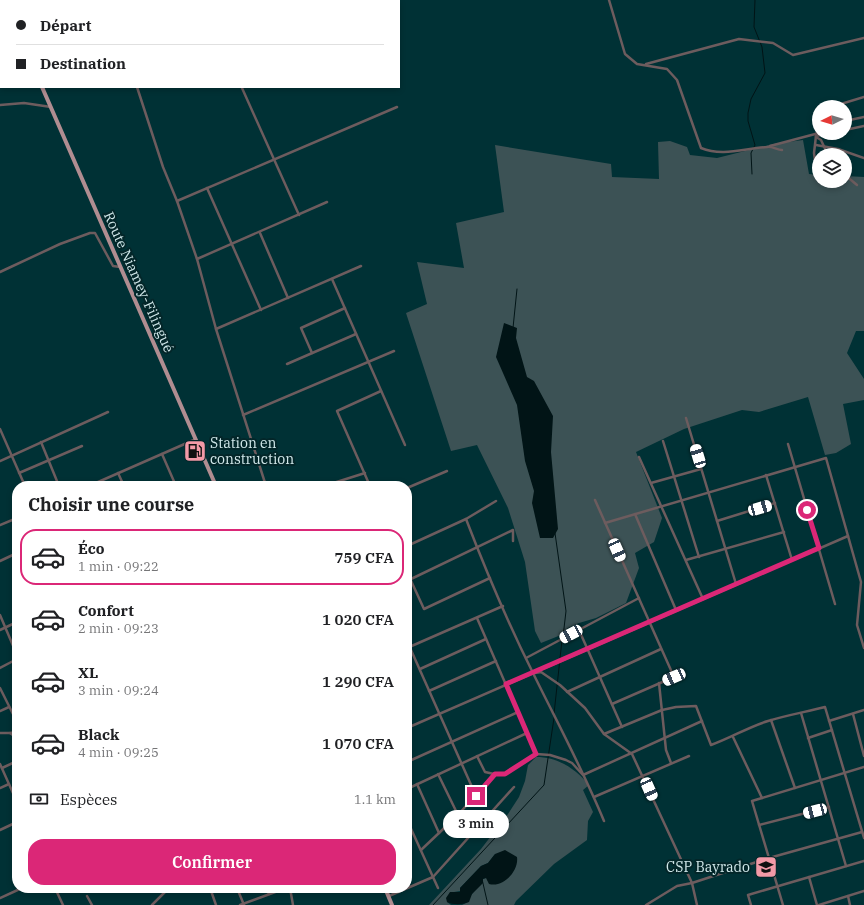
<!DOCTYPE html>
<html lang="fr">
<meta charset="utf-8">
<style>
:root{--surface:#fff;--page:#f2f2f2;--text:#202124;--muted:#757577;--line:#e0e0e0;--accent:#db2777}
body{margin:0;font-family:"IBM Plex Serif",serif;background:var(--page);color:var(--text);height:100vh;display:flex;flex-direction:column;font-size:15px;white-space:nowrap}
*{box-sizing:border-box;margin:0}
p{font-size:13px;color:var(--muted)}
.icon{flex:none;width:22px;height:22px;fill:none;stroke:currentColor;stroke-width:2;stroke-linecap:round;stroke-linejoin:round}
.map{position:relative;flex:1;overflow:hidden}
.drawer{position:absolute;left:12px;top:481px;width:400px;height:412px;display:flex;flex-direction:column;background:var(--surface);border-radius:16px;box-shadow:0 2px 6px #0003}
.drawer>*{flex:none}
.banner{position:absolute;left:0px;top:0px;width:400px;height:88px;box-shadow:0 2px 6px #0003;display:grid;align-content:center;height:88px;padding:0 16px;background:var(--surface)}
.needle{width:26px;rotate:265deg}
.tools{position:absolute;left:812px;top:100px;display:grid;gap:8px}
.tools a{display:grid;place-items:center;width:40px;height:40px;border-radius:50%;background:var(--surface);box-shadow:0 2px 6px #0003;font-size:20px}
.end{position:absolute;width:18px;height:18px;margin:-9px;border:5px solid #db2777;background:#fff;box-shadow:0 0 0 2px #fff}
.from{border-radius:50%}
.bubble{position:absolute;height:28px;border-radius:14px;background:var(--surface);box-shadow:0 2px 6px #0003;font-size:13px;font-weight:600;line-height:28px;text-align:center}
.car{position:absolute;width:12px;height:24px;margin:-12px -6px;border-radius:5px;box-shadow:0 0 3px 1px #0007;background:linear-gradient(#fff 24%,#345 0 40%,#fff 0 76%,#345 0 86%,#fff 0)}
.banner b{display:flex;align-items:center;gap:14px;height:38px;font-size:15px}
.banner b+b{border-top:1px solid var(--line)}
.banner i{width:10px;height:10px;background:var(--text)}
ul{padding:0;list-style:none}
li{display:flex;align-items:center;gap:12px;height:56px;margin:0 8px 6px;padding:0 8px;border:2px solid transparent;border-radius:16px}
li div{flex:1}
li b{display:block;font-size:15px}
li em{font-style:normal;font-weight:600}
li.active{border-color:var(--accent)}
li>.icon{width:36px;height:36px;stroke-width:1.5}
h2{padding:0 16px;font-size:18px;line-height:48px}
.pay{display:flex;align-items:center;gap:10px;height:44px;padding:0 16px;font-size:15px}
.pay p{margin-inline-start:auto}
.button{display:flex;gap:8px;margin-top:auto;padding:8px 16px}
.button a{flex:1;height:46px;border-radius:16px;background:var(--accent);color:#fff;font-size:16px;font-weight:600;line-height:46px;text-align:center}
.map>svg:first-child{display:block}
.green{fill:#3c5255}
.water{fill:#011416}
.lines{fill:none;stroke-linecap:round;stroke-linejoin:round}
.stream{stroke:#011416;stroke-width:1}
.minor{stroke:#6d5c5e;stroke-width:2.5}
.primary{stroke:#b08d91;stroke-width:4}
.route{stroke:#db2777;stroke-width:5}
.labels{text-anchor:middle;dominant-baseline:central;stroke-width:4;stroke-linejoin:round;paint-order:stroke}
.street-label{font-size:14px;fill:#d1e8ea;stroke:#032629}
.poi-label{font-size:14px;fill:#d1e8ea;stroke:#032629;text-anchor:start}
</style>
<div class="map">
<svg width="864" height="905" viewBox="0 0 864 905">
<rect width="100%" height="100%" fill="#003135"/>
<g class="green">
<polygon points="803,140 809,174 819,175 819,181 845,181 845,176 864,177 864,331 856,331 847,353 864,379 864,400 843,404 851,444 836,453 825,455 808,397 759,412 742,410 684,429 636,452 662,518 654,542 635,553 639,568 626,603 596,618 579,623 568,628 561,635 541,643 535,631 525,562 508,508 477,445 451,451 406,313 427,304 417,262 464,268 456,223 504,212 495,145 611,164 612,177 659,179 658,142 670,141 687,147 690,155 717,158 773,144"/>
<path d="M536 757C558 757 576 769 589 785L583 790 593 812 588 821 587 840 554 864 516 901 514 905H462L468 902C470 893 479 888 482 879L486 878 495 854 488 863 481 866 460 888V891L454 892 447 902 451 905H429L481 849 508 814 519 797 525 781 528 765Z"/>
</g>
<g class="water">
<polygon points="504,323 517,328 516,338 527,377 534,381 553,416 551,452 558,529 553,538 540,538 532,503 534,491 525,461 517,405 496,357"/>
<path d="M505 850 517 857C519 870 504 888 489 884L486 878 483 879V883L472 894 469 902C461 905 454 905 447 902L446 898 450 892H460V888L481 866 488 863 495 854Z"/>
</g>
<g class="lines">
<g class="stream">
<polyline points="752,174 751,153 755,145 748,121 748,113 751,99 765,73 762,47 754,27 755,0"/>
<polyline points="513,328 517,289"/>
<polyline points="555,533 566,611 563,637"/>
<polyline points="554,714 562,640"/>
<polyline points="482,879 488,905"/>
<polyline points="433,905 544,785 554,718"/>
</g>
<g class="minor">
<polyline points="46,0 46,1"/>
<polyline points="77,0 77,1"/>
<polyline points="109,0 110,1"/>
<polyline points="235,0 235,1"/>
<path d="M609 0 625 54 637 64 667 69 677 80 701 148C723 157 745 148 767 147 772 146 777 150 782 150"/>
<polyline points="646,64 739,39 773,43 793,55 864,38"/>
<polyline points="137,87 163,167 177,201 197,259 216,329 266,486"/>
<polyline points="242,88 299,215"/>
<polyline points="0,105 24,103 51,107"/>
<polyline points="831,107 864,97"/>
<polyline points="845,121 864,117"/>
<polyline points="819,124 816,136 831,133"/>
<polyline points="845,130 864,126"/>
<polyline points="816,136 814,153 817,176"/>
<polyline points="816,137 821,140 828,155"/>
<polyline points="816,145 838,149 864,158"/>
<polyline points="770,146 819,133"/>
<polyline points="845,175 857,185"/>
<polyline points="207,188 261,310"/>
<polyline points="177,201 397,107"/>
<polyline points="260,233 288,298"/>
<polyline points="197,259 327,202"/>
<polyline points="0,272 60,244 90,233 95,233 113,266 120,267"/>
<polyline points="332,279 405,445"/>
<polyline points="216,329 361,266"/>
<polyline points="312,353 301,328 345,308"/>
<polyline points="287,364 356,334"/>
<polyline points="243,415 394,351"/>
<polyline points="686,418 736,584"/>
<polyline points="0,429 25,486"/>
<polyline points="663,441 699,557"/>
<polyline points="41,442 59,486"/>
<polyline points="788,444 835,604"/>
<polyline points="162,454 176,486"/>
<polyline points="639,457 703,599"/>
<polyline points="0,461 108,412"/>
<polyline points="19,473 82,446"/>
<polyline points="118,473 124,486"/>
<polyline points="766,475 792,560"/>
<polyline points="651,483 701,469"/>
<polyline points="89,486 196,439"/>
<polyline points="324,486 365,473"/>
<polyline points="370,486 337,411 381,391"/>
<polyline points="407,488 447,471"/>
<polyline points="595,500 674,677 612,704"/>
<polyline points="635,514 676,610"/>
<path d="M466 519C486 571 508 623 533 673 557 722 583 770 604 821"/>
<polyline points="717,521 775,503"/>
<polyline points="605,523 826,458 861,582 857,625 864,648"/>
<polyline points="0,525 17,518"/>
<polyline points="407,546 466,519 496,501"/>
<polyline points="686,560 784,532"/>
<polyline points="0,561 17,553"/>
<polyline points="407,572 424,609 490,578"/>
<polyline points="411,579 513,530 513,541"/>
<polyline points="0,615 17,655"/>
<polyline points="477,618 536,754"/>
<polyline points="0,630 17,622"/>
<polyline points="579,630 622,727"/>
<polyline points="407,641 476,796"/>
<polyline points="407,648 503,606"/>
<polyline points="526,658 639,598"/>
<polyline points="0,668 17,659"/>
<polyline points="420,669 486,639"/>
<polyline points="535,673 541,672 560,685 585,708 604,734 632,754 692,883 697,905"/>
<polyline points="659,683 666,750 671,763"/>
<polyline points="0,688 17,722"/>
<polyline points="429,691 496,661"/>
<polyline points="567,692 661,649"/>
<polyline points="0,711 9,707"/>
<polyline points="801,713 846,866"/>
<polyline points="853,714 864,756"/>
<polyline points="407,719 410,726"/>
<polyline points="771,720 795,788"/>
<polyline points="829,721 864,710"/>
<polyline points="407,728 848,536"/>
<polyline points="0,733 10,733 17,738"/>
<polyline points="10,733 17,732"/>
<path d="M604 734 662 710 676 707 696 706 711 745C731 738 748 727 768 721 787 715 806 712 825 707L864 838"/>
<polyline points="733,737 762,798"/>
<polyline points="808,738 832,730"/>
<polyline points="477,756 485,772 494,774"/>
<polyline points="407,762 518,712"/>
<polyline points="0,764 17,802"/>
<polyline points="2,768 17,761"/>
<polyline points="438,774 458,815"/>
<polyline points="417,784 439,833"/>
<polyline points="0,788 9,784"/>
<polyline points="407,789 527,733"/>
<polyline points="594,797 689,756"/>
<polyline points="407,820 438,888"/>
<polyline points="759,825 829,807"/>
<polyline points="0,830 17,822"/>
<polyline points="421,850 458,815 494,774 505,774 536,754 550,755 566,760 572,763 583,775 702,721"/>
<polyline points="809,877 817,905"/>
<polyline points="55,888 63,905"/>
<polyline points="210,888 216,905"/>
<polyline points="237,888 244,905"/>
<polyline points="267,888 269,894"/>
<polyline points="290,888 293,905"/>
<polyline points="87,896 92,905"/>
<polyline points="389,896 433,877 514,787"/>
<polyline points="848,896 850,905"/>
<polyline points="0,898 22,888"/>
<polyline points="152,905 169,888"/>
<polyline points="240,905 286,888"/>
<polyline points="646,905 677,886 692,883 769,858 862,832"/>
<polyline points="751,905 748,895 864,861"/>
<polyline points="783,905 752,801 864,767"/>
<polyline points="819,905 864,891"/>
</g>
<g class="primary">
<polyline points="4,0 5,1"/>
<polyline points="42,87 216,486"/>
<polyline points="385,888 392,905"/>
</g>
</g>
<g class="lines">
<polyline class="route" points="476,796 495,774 505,774 536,754 506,684 819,548 807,510"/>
</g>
<defs>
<g id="fuel-square" transform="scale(1.15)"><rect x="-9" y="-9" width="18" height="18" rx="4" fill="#f39aa7" stroke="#032629"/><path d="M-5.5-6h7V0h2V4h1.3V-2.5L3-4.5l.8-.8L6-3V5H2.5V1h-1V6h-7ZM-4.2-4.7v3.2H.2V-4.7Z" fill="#111"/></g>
<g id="school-square" transform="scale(1.15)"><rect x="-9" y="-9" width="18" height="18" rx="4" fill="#f39aa7" stroke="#032629"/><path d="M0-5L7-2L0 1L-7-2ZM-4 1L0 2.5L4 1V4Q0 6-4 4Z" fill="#111"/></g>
</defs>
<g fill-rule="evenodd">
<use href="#fuel-square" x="195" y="451"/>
<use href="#school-square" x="766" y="867"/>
</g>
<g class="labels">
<g class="street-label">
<text transform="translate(139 282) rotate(66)">Route Niamey-Filingué</text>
</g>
<g class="poi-label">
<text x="210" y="443">Station en<tspan x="210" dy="16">construction</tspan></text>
<text x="750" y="867" text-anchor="end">CSP Bayrado</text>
</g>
</g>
</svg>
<div class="tools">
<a><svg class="needle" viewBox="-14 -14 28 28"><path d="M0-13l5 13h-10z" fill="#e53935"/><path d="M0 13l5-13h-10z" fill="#757577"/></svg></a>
<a><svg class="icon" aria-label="layers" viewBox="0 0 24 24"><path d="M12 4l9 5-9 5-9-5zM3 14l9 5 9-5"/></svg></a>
</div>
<i class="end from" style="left:807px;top:510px"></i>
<i class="end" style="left:476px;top:796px"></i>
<div class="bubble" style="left:443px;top:810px;width:66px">3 min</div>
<i class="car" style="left:698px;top:456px;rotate:343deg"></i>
<i class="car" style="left:760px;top:508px;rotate:74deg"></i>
<i class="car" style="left:617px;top:550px;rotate:156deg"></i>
<i class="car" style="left:571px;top:634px;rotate:242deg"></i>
<i class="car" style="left:674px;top:677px;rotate:246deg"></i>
<i class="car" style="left:649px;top:789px;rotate:156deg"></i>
<i class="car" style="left:815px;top:811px;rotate:255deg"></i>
<div class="banner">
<b><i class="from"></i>Départ</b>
<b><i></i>Destination</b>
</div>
<section class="drawer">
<h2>Choisir une course</h2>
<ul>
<li class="active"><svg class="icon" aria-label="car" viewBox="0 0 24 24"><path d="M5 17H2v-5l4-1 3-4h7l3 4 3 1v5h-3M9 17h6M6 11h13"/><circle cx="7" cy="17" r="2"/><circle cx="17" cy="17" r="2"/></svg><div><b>Éco</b><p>1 min · 09:22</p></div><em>759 CFA</em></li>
<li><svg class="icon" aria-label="car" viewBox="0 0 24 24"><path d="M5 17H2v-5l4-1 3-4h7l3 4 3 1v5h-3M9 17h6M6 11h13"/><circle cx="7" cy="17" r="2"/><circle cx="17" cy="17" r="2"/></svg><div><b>Confort</b><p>2 min · 09:23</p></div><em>1 020 CFA</em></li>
<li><svg class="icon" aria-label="car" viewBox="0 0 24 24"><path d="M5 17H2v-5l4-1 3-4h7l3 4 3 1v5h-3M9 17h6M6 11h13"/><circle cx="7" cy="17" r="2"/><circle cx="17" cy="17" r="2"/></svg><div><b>XL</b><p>3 min · 09:24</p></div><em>1 290 CFA</em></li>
<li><svg class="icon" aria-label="car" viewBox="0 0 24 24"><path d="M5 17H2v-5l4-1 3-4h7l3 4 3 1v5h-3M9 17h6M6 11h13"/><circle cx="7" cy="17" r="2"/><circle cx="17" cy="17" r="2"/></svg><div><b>Black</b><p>4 min · 09:25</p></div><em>1 070 CFA</em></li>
</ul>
<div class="pay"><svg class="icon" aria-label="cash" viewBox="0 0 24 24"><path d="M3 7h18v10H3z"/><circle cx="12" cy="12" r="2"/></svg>Espèces<p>1.1 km</p></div>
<div class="button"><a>Confirmer</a></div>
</section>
</div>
